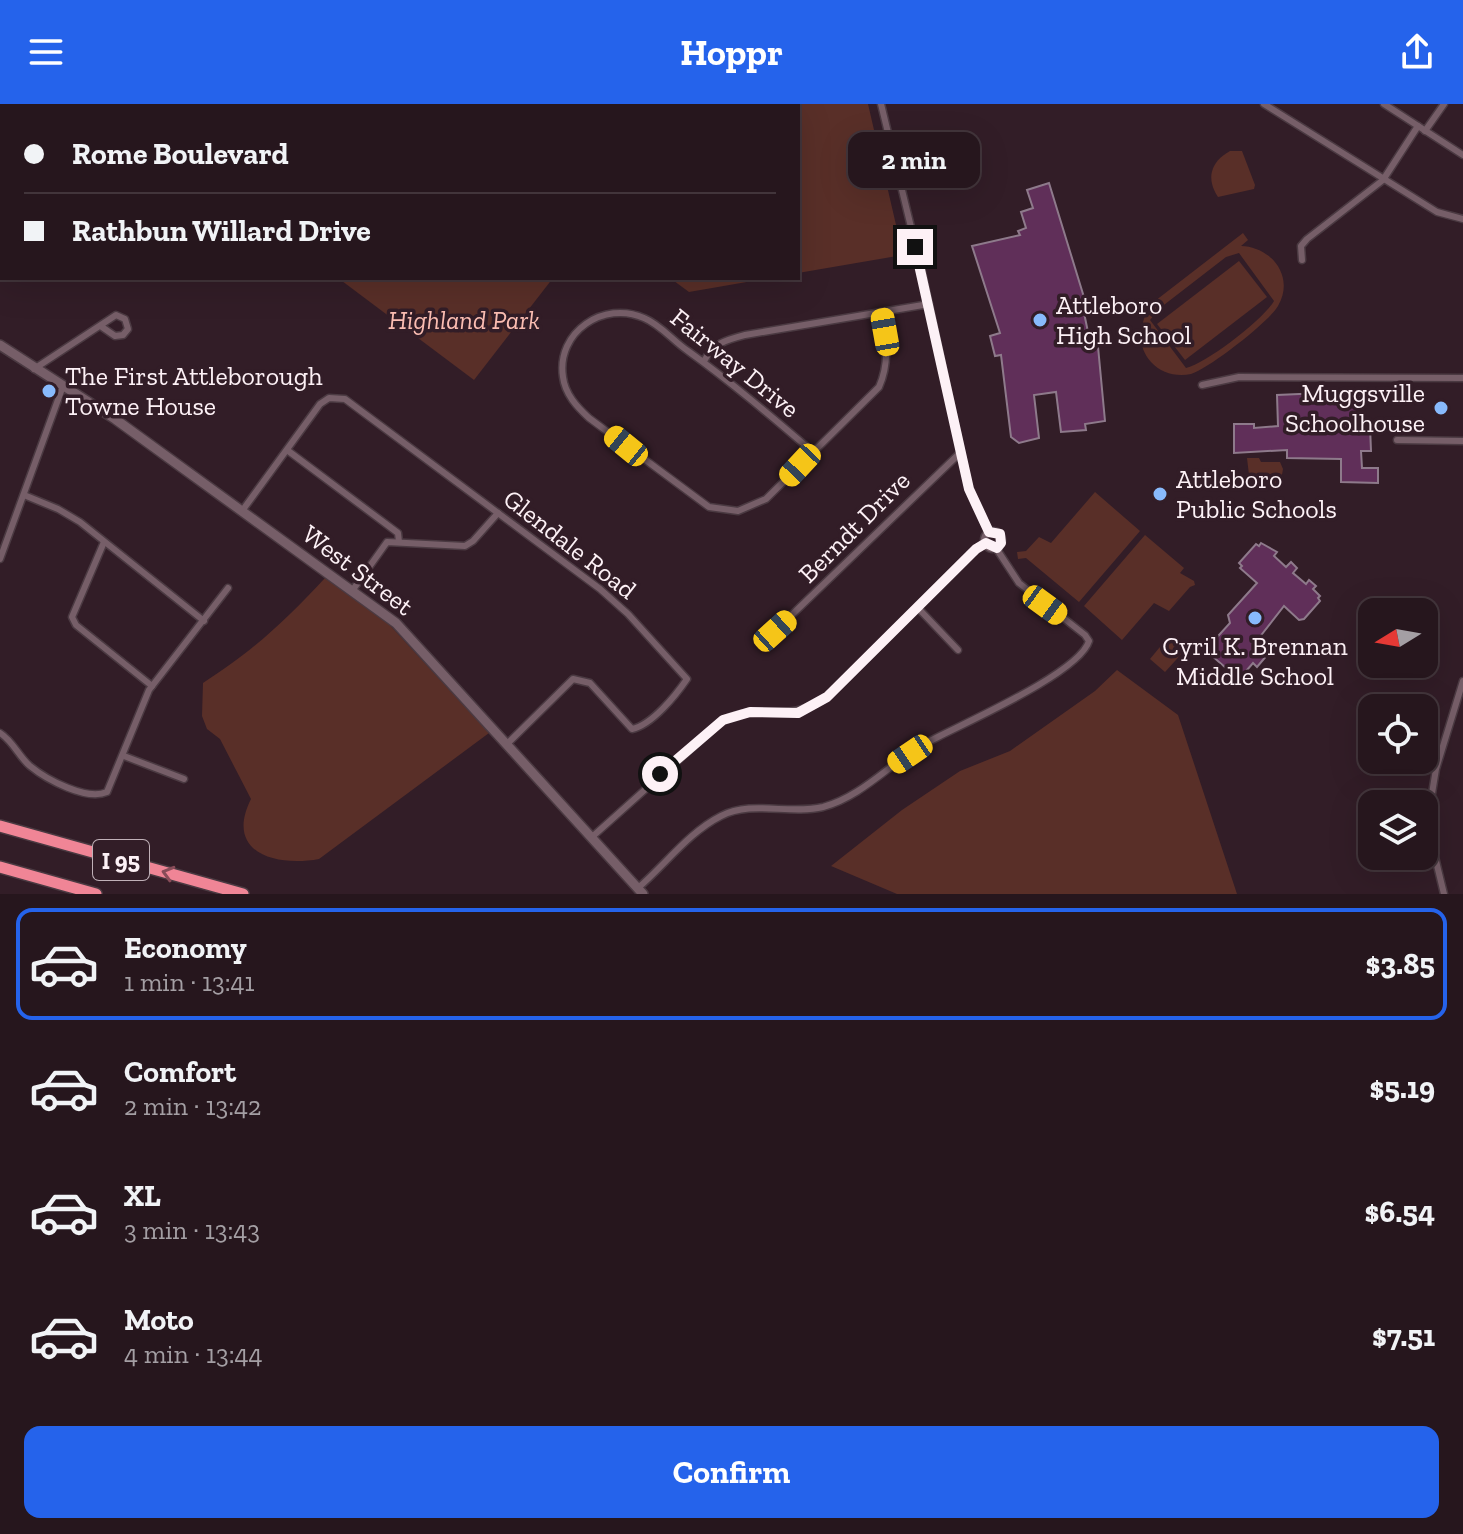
<!DOCTYPE html>
<meta charset="utf-8">
<style>
:root{--surface:#26161d;--page:#32232a;--text:#f1f3f6;--muted:#a49fa4;--line:#42353b;--accent:#2563eb}
body{margin:0;font-family:"Zilla Slab",serif;background:var(--page);color:var(--text);height:100vh;display:flex;flex-direction:column;font-size:30px;white-space:nowrap}
*{box-sizing:border-box;margin:0}
p{font-size:26px;color:var(--muted)}
.icon{flex:none;width:44px;height:44px;fill:none;stroke:currentColor;stroke-width:2;stroke-linecap:round;stroke-linejoin:round}
.map{position:relative;height:790px;overflow:hidden}
.details{display:flex;flex-direction:column;background:var(--surface);flex:1}
.details>*{flex:none}
.guide{position:absolute;left:0px;top:0px;width:800px;height:176px;box-shadow:0 8px 32px #0002,0 0 0 2px var(--line);display:grid;align-content:center;height:176px;padding:0 24px;background:var(--surface)}
.needle{width:52px;rotate:259deg}
.controls{position:absolute;left:1358px;top:494px;display:grid;gap:16px}
.controls a{display:grid;place-items:center;width:80px;height:80px;border-radius:16px;background:var(--surface);box-shadow:0 8px 32px #0002,0 0 0 2px var(--line);font-size:40px}
.end{position:absolute;width:36px;height:36px;margin:-18px;border:10px solid #fdf1f6;background:#111;box-shadow:0 0 0 4px #111}
.from{border-radius:50%}
.bubble{position:absolute;height:56px;border-radius:16px;background:var(--surface);box-shadow:0 8px 32px #0002,0 0 0 2px var(--line);font-size:26px;font-weight:700;line-height:56px;text-align:center}
.car{position:absolute;width:24px;height:48px;margin:-24px -12px;border-radius:10px;box-shadow:0 0 6px 2px #0007;background:linear-gradient(#f5c518 24%,#345 0 40%,#f5c518 0 76%,#345 0 86%,#f5c518 0)}
.guide b{display:flex;align-items:center;gap:28px;height:76px;font-size:30px}
.guide b+b{border-top:2px solid var(--line)}
.guide i{width:20px;height:20px;background:var(--text)}
ul{padding:14px 0 0;list-style:none}
li{display:flex;align-items:center;gap:24px;height:112px;margin:0 16px 12px;padding:0 8px;border:4px solid transparent;border-radius:16px}
li div{flex:1}
li b{display:block;font-size:30px}
li em{font-style:normal;font-weight:700}
li.active{border-color:var(--accent)}
li>.icon{width:72px;height:72px;stroke-width:1.5}
.button{display:flex;gap:16px;margin-top:auto;padding:16px 24px}
.button a{flex:1;height:92px;border-radius:16px;background:var(--accent);color:#fff;font-size:32px;font-weight:700;line-height:92px;text-align:center}
header{display:flex;justify-content:space-between;align-items:center;height:104px;padding:0 24px;background:var(--accent);color:#fff;font-size:36px;font-weight:700}
.map>svg:first-child{display:block}
.green{fill:#592f28;fill-rule:evenodd}
.building{fill:#602f59;stroke:#8e7a8b;stroke-width:2}
.lines{fill:none;stroke-linecap:round;stroke-linejoin:round}
.minor-casing{stroke:#4b3a42;stroke-width:9}
.secondary-casing{stroke:#4b3a42;stroke-width:12}
.motorway-casing{stroke:#4b3a42;stroke-width:14}
.minor{stroke:#765e68;stroke-width:6}
.secondary{stroke:#765e68;stroke-width:9}
.motorway{stroke:#f08596;stroke-width:11}
.oneway{stroke:#884c59}
.route{stroke:#fdf1f6;stroke-width:10}
.poi-dot{fill:#88bafc;stroke:#321d27;stroke-width:3}
.labels{text-anchor:middle;dominant-baseline:central;stroke-width:7;stroke-linejoin:round;paint-order:stroke}
.shield{fill:#321d27;stroke:#c0b1b8;stroke-width:2}
.shield-label{font-size:24px;font-weight:bold;fill:#fdf1f6}
.poi-label{font-size:26px;fill:#fdf1f6;stroke:#321d27;text-anchor:start}
.park-label{font-size:26px;font-style:italic;fill:#fbbdb2;stroke:#321d27}
.street-label{font-size:26px;fill:#fdf1f6;stroke:#321d27}
</style>
<header><svg class="icon" aria-label="menu" viewBox="0 0 24 24"><path d="M4 6h16M4 12h16M4 18h16"/></svg>Hoppr<svg class="icon" aria-label="share" viewBox="0 0 24 24"><path d="M12 15V3M7 8l5-5 5 5M5 13v7h14v-7"/></svg></header>
<div class="map">
<svg width="1463" height="790" viewBox="0 0 1463 790">
<rect width="100%" height="100%" fill="#321d27"/>
<g class="green">
<polygon points="94,0 868,0 903,151 798,169 798,2"/>
<path d="M1230 47H1242L1255 81 1254 85 1218 93C1206 75 1210 58 1230 47Z"/>
<path d="M1243 129 1248 136 1241 142C1272 143 1295 173 1278 202 1269 218 1208 265 1191 270 1176 273 1161 269 1151 258 1139 245 1139 228 1145 212L1142 207ZM1239 149 1274 197C1263 216 1207 259 1186 264L1150 216 1160 204 1226 153Z"/>
<polygon points="1239,157 1267,193 1185,256 1157,220"/>
<polygon points="338,174 553,174 474,276"/>
<polygon points="670,174 770,174 689,188"/>
<polygon points="1247,354 1259,354 1261,358 1280,358 1283,365 1280,382 1272,384 1249,371"/>
<polygon points="1095,388 1140,427 1079,498 1026,454 1018,455 1017,448 1026,447 1039,433 1051,439"/>
<polygon points="1145,431 1184,464 1180,469 1194,477 1195,481 1190,483 1169,507 1154,499 1122,536 1084,502"/>
<path d="M325 474 387 518 489 629 319 755C276 763 224 749 251 695L220 635 207 625 202 612 203 579C253 547 285 517 325 474Z"/>
<polygon points="1169,532 1185,546 1165,568 1150,555"/>
<polygon points="1117,566 1178,611 1237,790 897,790 831,762 902,706 960,667 1010,647 1095,587"/>
</g>
<g class="building">
<polygon points="1049,79 1087,203 1083,204 1089,233 1097,232 1105,317 1085,320 1086,326 1061,328 1056,288 1034,291 1039,334 1019,339 1011,333 1001,251 995,252 990,232 1000,229 972,142 1020,131 1018,127 1026,124 1021,108 1033,104 1027,86"/>
<polygon points="1322,289 1322,292 1360,292 1360,322 1370,322 1371,347 1361,347 1362,364 1378,364 1378,379 1341,378 1341,355 1287,354 1287,346 1234,349 1234,320 1254,320 1254,324 1278,322 1277,291"/>
<polygon points="1261,439 1277,448 1274,452 1286,463 1291,458 1297,464 1293,469 1306,480 1309,476 1316,482 1313,485 1320,492 1318,494 1320,497 1304,515 1299,516 1284,502 1255,539 1268,550 1257,563 1253,559 1241,573 1236,568 1234,571 1211,551 1216,546 1210,541 1230,519 1228,511 1257,479 1240,464 1242,462 1239,459 1256,440 1259,442"/>
</g>
<g class="lines">
<g class="minor-casing">
<g id="minor">
<polyline points="881,0 921,164 969,385 989,428"/>
<polyline points="1264,0 1437,108 1463,115"/>
<polyline points="1384,0 1463,51"/>
<polyline points="1425,27 1444,0"/>
<polyline points="0,79 2,78"/>
<polyline points="1302,156 1301,142 1307,135 1383,76 1418,22"/>
<path d="M704 257C714 239 726 236 745 231L929 200"/>
<polyline points="34,265 116,211 125,215 128,225 123,231 115,232 102,223"/>
<polyline points="1202,281 1239,273 1463,274"/>
<polyline points="1397,336 1463,337"/>
<polyline points="287,346 398,429 399,438"/>
<path d="M813 348C772 313 731 278 688 247 673 237 661 221 644 214 604 196 556 228 563 273 565 290 577 303 589 314L709 403 738 407 766 395 879 283C890 258 886 237 882 210"/>
<polyline points="24,391 58,405 80,418 204,517"/>
<path d="M242 407 320 300 329 294 345 295 600 485 628 510 687 575C676 591 652 621 632 625L590 579 573 575 507 640"/>
<circle cx="993" cy="436" r="9"/>
<polyline points="104,438 72,513 76,521 152,582"/>
<polyline points="0,455 63,282"/>
<polyline points="352,487 387,438 465,442 473,437 498,409"/>
<polyline points="918,504 958,546"/>
<polyline points="775,527 961,348"/>
<path d="M0 629C13 637 19 653 30 662 47 676 87 697 107 688L149 586 228 484"/>
<polyline points="124,652 184,675"/>
<path d="M592 733 723 616C762 598 787 621 827 593L976 445 986 439"/>
<path d="M638 784C665 761 689 728 721 712 752 696 789 711 823 703 863 692 890 659 926 639 959 621 1079 570 1089 537L1085 531 1019 479 996 444"/>
<polyline points="1444,790 1427,720 1436,665 1463,577"/>
</g>
</g>
<g class="secondary-casing">
<polyline id="secondary" points="0,241 115,315 396,519 643,790"/>
</g>
<g class="motorway-casing">
<g id="motorway">
<polyline points="0,722 243,790"/>
<polyline points="0,763 96,790"/>
</g>
</g>
<use href="#minor" class="minor"/>
<use href="#secondary" class="secondary"/>
<use href="#motorway" class="motorway"/>
</g>
<defs><path id="oneway-chevron" d="M-2-3.5L2.5 0L-2 3.5" fill="none" stroke-width="1.6" stroke-linecap="round" stroke-linejoin="round" transform="scale(2)"/></defs>
<use class="oneway" href="#oneway-chevron" transform="translate(168 769) rotate(-164)"/>
<g class="lines">
<polyline class="route" points="660,670 723,616 750,608 798,609 827,593 976,445 986,439 997,444 1001,439 1000,430 989,428 969,385 915,143"/>
</g>
<g class="poi-dot">
<circle cx="1040" cy="216" r="8"/>
<circle cx="49" cy="287" r="8"/>
<circle cx="1441" cy="304" r="8"/>
<circle cx="1160" cy="390" r="8"/>
<circle cx="1255" cy="514" r="8"/>
</g>
<g class="labels">
<rect class="shield" x="93" y="736" width="56" height="40" rx="6"/>
<g class="shield-label">
<text x="121" y="756">I 95</text>
</g>
<g class="poi-label">
<text x="1056" y="201">Attleboro<tspan x="1056" dy="30">High School</tspan></text>
<text x="65" y="272">The First Attleborough<tspan x="65" dy="30">Towne House</tspan></text>
<text x="1425" y="289" text-anchor="end">Muggsville<tspan x="1425" dy="30">Schoolhouse</tspan></text>
<text x="1176" y="375">Attleboro<tspan x="1176" dy="30">Public Schools</tspan></text>
<text x="1255" y="542" text-anchor="middle">Cyril K. Brennan<tspan x="1255" dy="30">Middle School</tspan></text>
</g>
<g class="park-label">
<text x="464" y="216">Highland Park</text>
</g>
<g class="street-label">
<text transform="translate(735 259) rotate(39)">Fairway Drive</text>
<text transform="translate(854 423) rotate(-45)">Berndt Drive</text>
<text transform="translate(570 440) rotate(38)">Glendale Road</text>
<text transform="translate(358 466) rotate(37)">West Street</text>
</g>
</g>
</svg>
<div class="controls">
<a><svg class="needle" viewBox="-14 -14 28 28"><path d="M0-13l5 13h-10z" fill="#e53935"/><path d="M0 13l5-13h-10z" fill="#a49fa4"/></svg></a>
<a><svg class="icon" aria-label="locate" viewBox="0 0 24 24"><circle cx="12" cy="12" r="6"/><path d="M12 2v4M12 18v4M2 12h4M18 12h4"/></svg></a>
<a><svg class="icon" aria-label="layers" viewBox="0 0 24 24"><path d="M12 4l9 5-9 5-9-5zM3 14l9 5 9-5"/></svg></a>
</div>
<i class="end from" style="left:660px;top:670px"></i>
<i class="end" style="left:915px;top:143px"></i>
<div class="bubble" style="left:848px;top:28px;width:132px">2 min</div>
<i class="car" style="left:885px;top:228px;rotate:350deg"></i>
<i class="car" style="left:626px;top:342px;rotate:309deg"></i>
<i class="car" style="left:800px;top:361px;rotate:223deg"></i>
<i class="car" style="left:1045px;top:501px;rotate:126deg"></i>
<i class="car" style="left:775px;top:527px;rotate:48deg"></i>
<i class="car" style="left:910px;top:650px;rotate:236deg"></i>
<div class="guide">
<b><i class="from"></i>Rome Boulevard</b>
<b><i></i>Rathbun Willard Drive</b>
</div>
</div>
<section class="details">
<ul>
<li class="active"><svg class="icon" aria-label="car" viewBox="0 0 24 24"><path d="M5 17H2v-5l4-1 3-4h7l3 4 3 1v5h-3M9 17h6M6 11h13"/><circle cx="7" cy="17" r="2"/><circle cx="17" cy="17" r="2"/></svg><div><b>Economy</b><p>1 min · 13:41</p></div><em>$3.85</em></li>
<li><svg class="icon" aria-label="car" viewBox="0 0 24 24"><path d="M5 17H2v-5l4-1 3-4h7l3 4 3 1v5h-3M9 17h6M6 11h13"/><circle cx="7" cy="17" r="2"/><circle cx="17" cy="17" r="2"/></svg><div><b>Comfort</b><p>2 min · 13:42</p></div><em>$5.19</em></li>
<li><svg class="icon" aria-label="car" viewBox="0 0 24 24"><path d="M5 17H2v-5l4-1 3-4h7l3 4 3 1v5h-3M9 17h6M6 11h13"/><circle cx="7" cy="17" r="2"/><circle cx="17" cy="17" r="2"/></svg><div><b>XL</b><p>3 min · 13:43</p></div><em>$6.54</em></li>
<li><svg class="icon" aria-label="car" viewBox="0 0 24 24"><path d="M5 17H2v-5l4-1 3-4h7l3 4 3 1v5h-3M9 17h6M6 11h13"/><circle cx="7" cy="17" r="2"/><circle cx="17" cy="17" r="2"/></svg><div><b>Moto</b><p>4 min · 13:44</p></div><em>$7.51</em></li>
</ul>
<div class="button"><a>Confirm</a></div>
</section>
